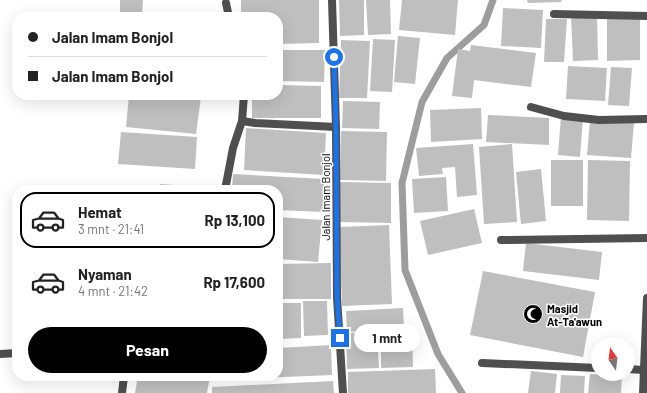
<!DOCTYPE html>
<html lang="id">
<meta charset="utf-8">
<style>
:root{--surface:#fff;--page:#f2f2f2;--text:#222;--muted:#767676;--line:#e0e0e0;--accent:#000}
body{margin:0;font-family:Barlow,sans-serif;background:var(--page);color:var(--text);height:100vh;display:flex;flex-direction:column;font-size:15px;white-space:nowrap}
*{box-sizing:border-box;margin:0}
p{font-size:13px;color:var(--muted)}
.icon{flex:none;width:22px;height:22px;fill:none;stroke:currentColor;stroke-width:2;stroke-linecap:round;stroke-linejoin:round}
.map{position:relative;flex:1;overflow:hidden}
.details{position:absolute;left:12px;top:185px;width:271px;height:196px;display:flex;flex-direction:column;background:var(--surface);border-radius:16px;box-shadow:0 4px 16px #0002}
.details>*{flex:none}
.guide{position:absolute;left:12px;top:12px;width:271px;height:88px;border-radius:16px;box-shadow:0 4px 16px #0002;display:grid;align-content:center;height:88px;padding:0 16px;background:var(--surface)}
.needle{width:26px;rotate:346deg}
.fabs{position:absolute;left:591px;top:337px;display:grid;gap:8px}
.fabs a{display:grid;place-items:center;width:44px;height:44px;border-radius:50%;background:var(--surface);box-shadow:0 4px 16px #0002;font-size:20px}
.end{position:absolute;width:18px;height:18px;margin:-9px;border:5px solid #1a73e8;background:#fff;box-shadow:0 0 0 2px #fff}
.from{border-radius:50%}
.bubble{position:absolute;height:28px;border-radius:14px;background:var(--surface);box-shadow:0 4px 16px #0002;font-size:13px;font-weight:700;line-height:28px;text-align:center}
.guide b{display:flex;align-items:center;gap:14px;height:38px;font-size:15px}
.guide b+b{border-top:1px solid var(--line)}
.guide i{width:10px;height:10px;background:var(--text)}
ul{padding:7px 0 0;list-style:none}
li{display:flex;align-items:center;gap:12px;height:56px;margin:0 8px 6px;padding:0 8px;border:2px solid transparent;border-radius:16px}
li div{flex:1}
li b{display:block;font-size:15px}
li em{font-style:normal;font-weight:700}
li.on{border-color:var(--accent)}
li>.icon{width:36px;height:36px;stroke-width:1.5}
.action{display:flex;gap:8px;margin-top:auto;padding:8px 16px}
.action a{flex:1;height:46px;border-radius:24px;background:var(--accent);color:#fff;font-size:16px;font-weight:700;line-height:46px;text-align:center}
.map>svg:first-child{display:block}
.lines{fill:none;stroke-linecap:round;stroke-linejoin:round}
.stream{stroke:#9d9d9d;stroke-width:7}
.building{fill:#bfbfbf}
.minor{stroke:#4f4f4f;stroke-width:8}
.route{stroke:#1a73e8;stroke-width:5}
.labels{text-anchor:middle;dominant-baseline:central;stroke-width:3;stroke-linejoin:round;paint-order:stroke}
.street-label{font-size:11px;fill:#000;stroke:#fff}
.poi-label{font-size:11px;font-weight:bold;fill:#000;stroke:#fff;text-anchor:start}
</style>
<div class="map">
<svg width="647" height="393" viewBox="0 0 647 393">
<rect width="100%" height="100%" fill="#fff"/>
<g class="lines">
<polyline class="stream" points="462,393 438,354 405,270 402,183 422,102 447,58 484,25 493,0"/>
</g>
<g class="building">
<polygon points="120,0 143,0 142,17 120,17"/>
<polygon points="241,0 319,0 319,43 278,44 278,17 241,17"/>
<polygon points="339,0 364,0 364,35 340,36"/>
<polygon points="366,0 390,0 391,34 368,35"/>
<polygon points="402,0 458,0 455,35 399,30"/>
<polygon points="527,0 561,0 562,2 528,3"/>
<polygon points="503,8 543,10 541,48 501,46"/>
<polygon points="597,16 598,60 573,61 571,17"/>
<polygon points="607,18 640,18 640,60 607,61"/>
<polygon points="546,19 567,19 564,62 544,62"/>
<polygon points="398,36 420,38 415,84 394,82"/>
<polygon points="373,39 395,40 392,92 370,91"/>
<polygon points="341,40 370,41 367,98 339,98"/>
<polygon points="471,45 536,53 531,87 474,80 472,98 452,96 458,49 470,51"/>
<polygon points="278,50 325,50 324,82 278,81"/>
<polygon points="568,66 607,68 605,101 566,99"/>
<polygon points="611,67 632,68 629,106 608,105"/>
<polygon points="278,85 321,86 321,118 252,118 252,95 278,95"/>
<polygon points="129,95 177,95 201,97 196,134 126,127"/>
<polygon points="343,101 380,102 379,129 342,128"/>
<polygon points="481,108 482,139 431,142 430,110"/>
<polygon points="488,115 549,118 549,145 486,142"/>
<polygon points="561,117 583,118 580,157 558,155"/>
<polygon points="590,120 634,123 631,158 587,155"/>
<polygon points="246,128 326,133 324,175 244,170"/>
<polygon points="341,131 387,132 386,181 340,180"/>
<polygon points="121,132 197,137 195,169 118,164"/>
<polygon points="473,144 477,195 457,197 455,167 442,168 443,174 419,176 416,148"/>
<polygon points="512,144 517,222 484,224 479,147"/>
<rect x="551" y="160" width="32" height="46"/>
<polygon points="588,160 630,161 629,221 587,220"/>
<polygon points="541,169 546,221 521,224 516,172"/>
<polygon points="233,174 324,179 323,212 278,210 278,190 232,190"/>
<polygon points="446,177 448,211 414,213 412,179"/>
<polygon points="340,182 391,183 391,223 340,222"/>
<polygon points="160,184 216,188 216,190 159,190"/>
<polygon points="474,209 482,243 428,255 420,221"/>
<polygon points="278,217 322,220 318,262 278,259"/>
<polygon points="389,225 392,304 342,306 339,227"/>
<polygon points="526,243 602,252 599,280 523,271"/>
<polygon points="331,263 331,299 278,299 278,264"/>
<polygon points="483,271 595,292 583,357 470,335"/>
<polygon points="303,301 327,301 328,335 304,336"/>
<polygon points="278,303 301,303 301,338 279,339"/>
<polygon points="403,308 404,329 347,332 346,311"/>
<polygon points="412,331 413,367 381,368 381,332"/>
<polygon points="377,332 379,368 347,369 346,333"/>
<polygon points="331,345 332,375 216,380 216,376 278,376 278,348"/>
<polygon points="435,369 436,393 348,393 348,372"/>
<polygon points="531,371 557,374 555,393 528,393"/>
<polygon points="590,374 622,376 621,393 588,393"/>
<polygon points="561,375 585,376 584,393 560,393"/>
<polygon points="138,376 210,376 207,393 135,393"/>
<polygon points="333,381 334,393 212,393 212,387"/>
</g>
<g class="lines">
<g class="minor">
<polyline points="332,0 336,127 337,297 343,393"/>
<polyline points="226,3 229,17"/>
<polyline points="554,14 647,16"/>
<polyline points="531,107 564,116 599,120 647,119"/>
<polyline points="242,121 255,123 336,127"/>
<polyline points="225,190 233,148 242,121 244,95"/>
<polyline points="501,240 647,238"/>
<polyline points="0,354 17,353"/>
<polyline points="482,363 598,368"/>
<polyline points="628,369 643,370"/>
<polyline points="122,393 124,376"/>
<polyline points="643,393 647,298"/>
</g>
</g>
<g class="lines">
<polyline class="route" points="334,57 336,127 337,297 340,338"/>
</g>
<defs>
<g id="mosque-disc" transform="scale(1)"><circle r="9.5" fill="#000" stroke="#fff"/><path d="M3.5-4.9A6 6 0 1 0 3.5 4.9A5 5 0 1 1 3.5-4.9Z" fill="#fff"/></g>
</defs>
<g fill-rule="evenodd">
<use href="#mosque-disc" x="533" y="314"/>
</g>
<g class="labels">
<g class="street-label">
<text transform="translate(325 197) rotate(-90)">Jalan Imam Bonjol</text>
</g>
<g class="poi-label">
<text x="547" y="308">Masjid<tspan x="547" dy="13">At-Ta'awun</tspan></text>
</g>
</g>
</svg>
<div class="fabs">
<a><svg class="needle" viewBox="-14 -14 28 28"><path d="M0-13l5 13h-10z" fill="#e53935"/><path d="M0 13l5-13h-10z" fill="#767676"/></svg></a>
</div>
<i class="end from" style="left:334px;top:57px"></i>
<i class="end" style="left:340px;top:338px"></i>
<div class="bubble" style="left:354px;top:324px;width:66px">1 mnt</div>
<div class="guide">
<b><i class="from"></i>Jalan Imam Bonjol</b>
<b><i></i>Jalan Imam Bonjol</b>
</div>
<section class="details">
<ul>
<li class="on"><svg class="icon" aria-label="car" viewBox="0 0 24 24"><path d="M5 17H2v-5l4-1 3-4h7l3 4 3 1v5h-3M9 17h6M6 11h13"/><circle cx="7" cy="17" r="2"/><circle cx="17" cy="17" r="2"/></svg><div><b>Hemat</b><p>3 mnt · 21:41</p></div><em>Rp 13,100</em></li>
<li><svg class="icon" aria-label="car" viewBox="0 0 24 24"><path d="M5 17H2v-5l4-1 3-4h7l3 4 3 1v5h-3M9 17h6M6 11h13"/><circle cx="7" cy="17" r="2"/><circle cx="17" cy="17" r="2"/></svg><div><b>Nyaman</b><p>4 mnt · 21:42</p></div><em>Rp 17,600</em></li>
</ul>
<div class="action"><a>Pesan</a></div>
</section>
</div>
